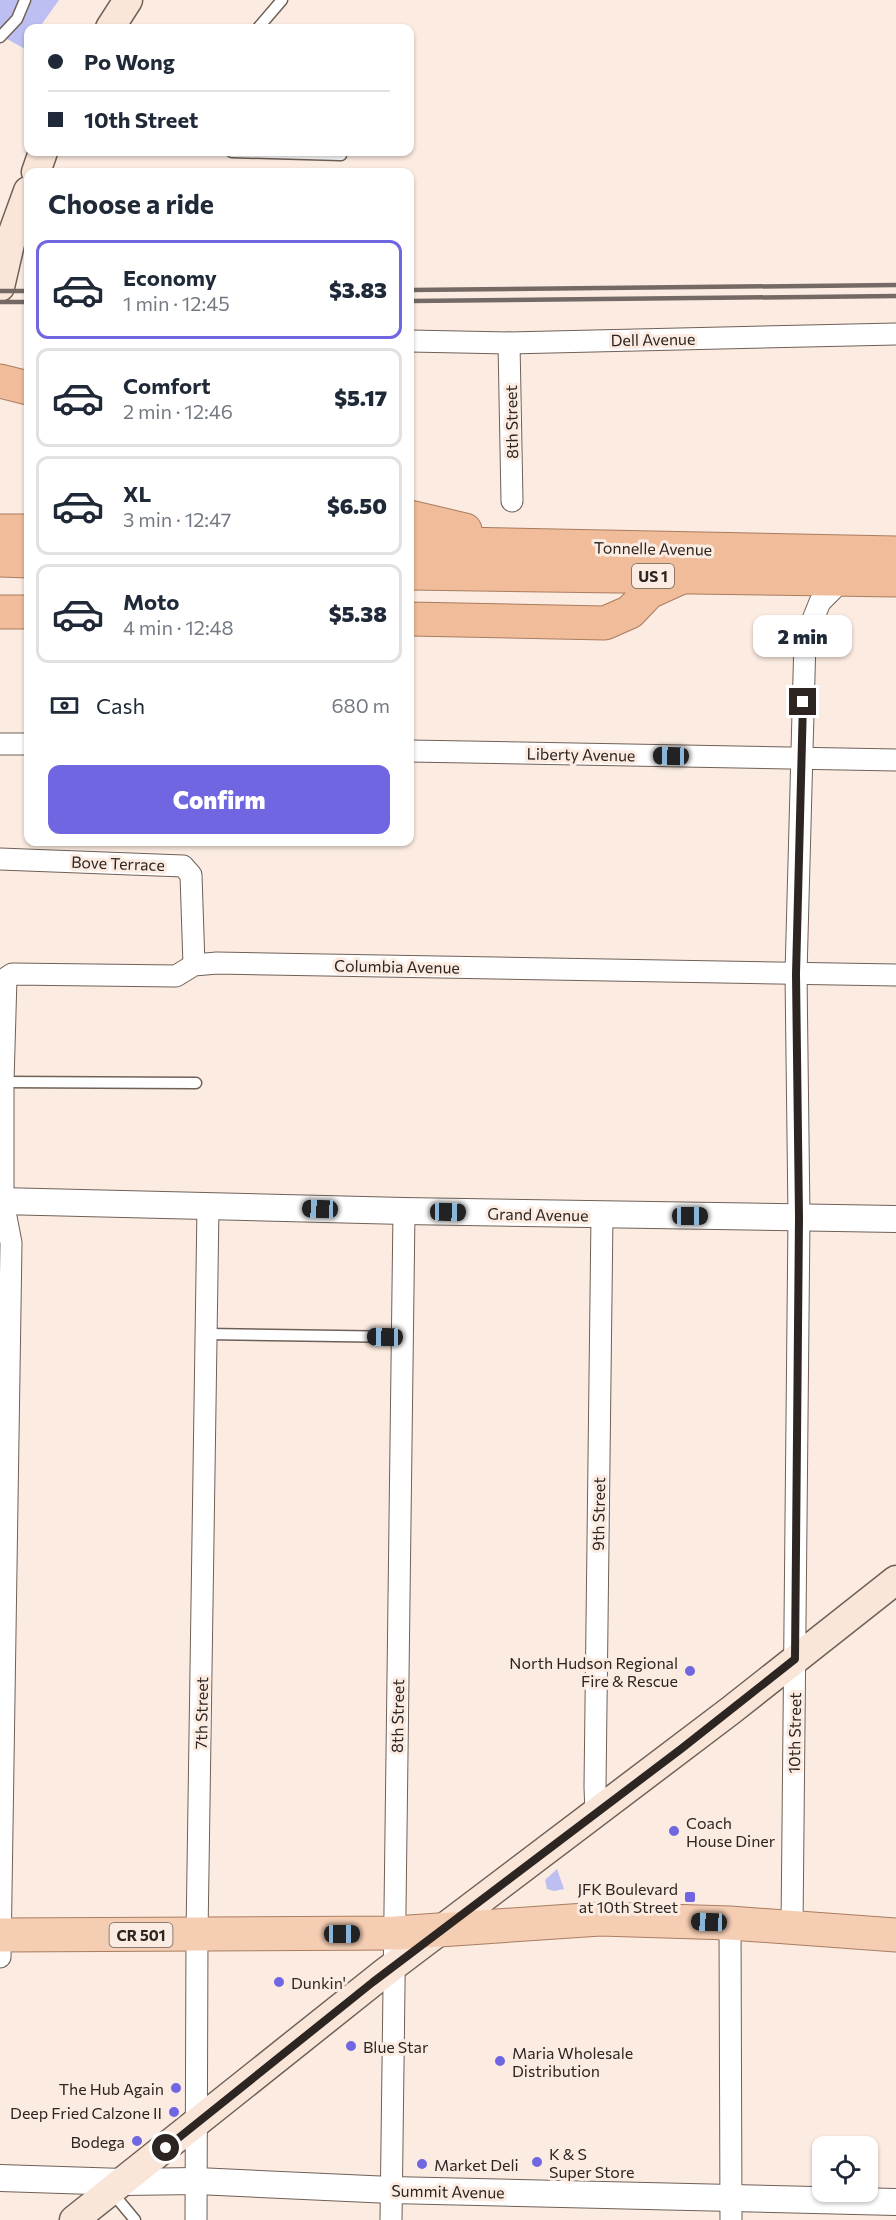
<!DOCTYPE html>
<meta charset="utf-8">
<style>
:root{--surface:#fff;--page:#f2f2f3;--text:#1f2937;--muted:#747a83;--line:#e0e1e3;--accent:#7066e1}
body{margin:0;font-family:Commissioner,sans-serif;background:var(--page);color:var(--text);height:100vh;display:flex;flex-direction:column;font-size:22px;white-space:nowrap}
*{box-sizing:border-box;margin:0}
p{font-size:20px;color:var(--muted)}
.icon{flex:none;width:33px;height:33px;fill:none;stroke:currentColor;stroke-width:2;stroke-linecap:round;stroke-linejoin:round}
.map{position:relative;flex:1;overflow:hidden}
.panel{position:absolute;left:24px;top:168px;width:390px;height:678px;display:flex;flex-direction:column;background:var(--surface);border-radius:12px;box-shadow:0 2px 4px #0004}
.panel>*{flex:none}
.hud{position:absolute;left:24px;top:24px;width:390px;height:132px;border-radius:12px;box-shadow:0 2px 4px #0004;display:grid;align-content:center;height:132px;padding:0 24px;background:var(--surface)}
.tools{position:absolute;left:812px;top:2136px;display:grid;gap:12px}
.tools a{display:grid;place-items:center;width:66px;height:66px;border-radius:12px;background:var(--surface);box-shadow:0 2px 4px #0004;font-size:30px}
.end{position:absolute;width:27px;height:27px;margin:-14px;border:8px solid #2c2522;background:#fff;box-shadow:0 0 0 3px #fff}
.from{border-radius:50%}
.bubble{position:absolute;height:42px;border-radius:12px;background:var(--surface);box-shadow:0 2px 4px #0004;font-size:20px;font-weight:800;line-height:42px;text-align:center}
.car{position:absolute;width:18px;height:36px;margin:-18px -9px;border-radius:8px;box-shadow:0 0 4px 2px #0007;background:linear-gradient(#222 24%,#8ab4d8 0 40%,#222 0 76%,#8ab4d8 0 86%,#222 0)}
.hud b{display:flex;align-items:center;gap:21px;height:57px;font-size:22px}
.hud b+b{border-top:2px solid var(--line)}
.hud i{width:15px;height:15px;background:var(--text)}
ul{padding:0;list-style:none}
li{display:flex;align-items:center;gap:18px;height:99px;margin:0 12px 9px;padding:0 12px;border:3px solid var(--line);border-radius:12px}
li div{flex:1}
li b{display:block;font-size:22px}
li em{font-style:normal;font-weight:800}
li.current{border-color:var(--accent)}
li>.icon{width:54px;height:54px;stroke-width:1.5}
h2{padding:0 24px;font-size:27px;line-height:72px}
.pay{display:flex;align-items:center;gap:15px;height:66px;padding:0 24px;font-size:22px}
.pay p{margin-inline-start:auto}
.primary-button{display:flex;gap:12px;margin-top:auto;padding:12px 24px}
.primary-button a{flex:1;height:69px;border-radius:12px;background:var(--accent);color:#fff;font-size:24px;font-weight:800;line-height:69px;text-align:center}
.map>svg:first-child{display:block}
.green{fill:#bdbff2}
.lines{fill:none;stroke-linecap:round;stroke-linejoin:round}
.service-casing{stroke:#6f6158;stroke-width:13}
.minor-casing{stroke:#6f6158;stroke-width:23}
.tertiary-casing{stroke:#6f6158;stroke-width:28}
.secondary-casing{stroke:#6f6158;stroke-width:31}
.primary-casing{stroke:#a97d60;stroke-width:35}
.trunk-casing{stroke:#a97d60;stroke-width:35}
.service{stroke:#fff;stroke-width:10}
.minor{stroke:#fff;stroke-width:21}
.tertiary{stroke:#fff;stroke-width:26}
.secondary{stroke:#fae6d9;stroke-width:28}
.primary{stroke:#f4cdb3;stroke-width:33}
.trunk{stroke:#f0bc9a;stroke-width:33}
.rail{stroke:#746964;stroke-width:4.5}
.route{stroke:#2c2522;stroke-width:8}
.poi-dot{fill:#7066e1;stroke:#fcebe1;stroke-width:2}
.labels{text-anchor:middle;dominant-baseline:central;stroke-width:6;stroke-linejoin:round;paint-order:stroke}
.shield{fill:#fcebe1;stroke:#6a605b;stroke-width:1.5}
.shield-label{font-size:15px;font-weight:bold;fill:#2c2522}
.street-label{font-size:16px;fill:#2c2522;stroke:#fcebe1}
.poi-label{font-size:16px;fill:#2c2522;stroke:#fcebe1;text-anchor:start}
</style>
<div class="map">
<svg width="896" height="2220" viewBox="0 0 896 2220">
<rect width="100%" height="100%" fill="#fcebe1"/>
<g class="green">
<polygon points="0,0 59,0 39,28 28,28 28,44 25,49 0,35"/>
<polygon points="557,1869 564,1889 554,1891 547,1889 545,1880"/>
</g>
<g class="lines">
<g class="service-casing">
<g id="service">
<polyline points="258,28 282,0"/>
<polyline points="0,37 17,19 25,0"/>
<polyline points="232,152 341,155 341,152"/>
<polyline points="3,1082 196,1083"/>
<polyline points="206,1334 403,1337"/>
<polyline points="111,2191 135,2220"/>
</g>
</g>
<g class="minor-casing">
<g id="minor">
<polyline points="410,341 509,343 896,334"/>
<polyline points="509,343 512,501"/>
<polyline points="0,744 28,744"/>
<polyline points="410,751 896,760"/>
<polyline points="0,859 183,866 191,875 194,965"/>
<polyline points="596,1813 595,1787 602,1215"/>
<polyline points="730,1923 731,2220"/>
<polyline points="792,1928 799,1217 796,974 805,639 820,602 843,579"/>
<polyline points="0,1957 11,1243 3,1201 3,1082 6,978 12,974 176,976 194,965 217,963 896,975"/>
<polyline points="196,2220 197,1935 208,1207"/>
<polyline points="391,2220 404,1211"/>
</g>
</g>
<g class="tertiary-casing">
<g id="tertiary">
<polyline points="0,1201 404,1211 896,1219"/>
<polyline points="0,2178 123,2182 197,2181 391,2190 896,2202"/>
</g>
</g>
<g class="secondary-casing">
<g id="secondary">
<polyline points="110,28 128,0"/>
<polyline points="36,172 43,152"/>
<polyline points="0,287 12,235 28,191"/>
<polyline points="74,2220 384,1973 730,1711 896,1580"/>
</g>
</g>
<g class="primary-casing">
<polyline id="primary" points="0,1935 395,1933 600,1919 730,1923 896,1935"/>
</g>
<g class="trunk-casing">
<g id="trunk">
<polyline points="0,381 28,388"/>
<polyline points="410,517 465,530"/>
<polyline points="0,531 28,531"/>
<polyline points="410,543 896,553"/>
<polyline points="0,560 28,561"/>
<polyline points="410,573 896,580"/>
<polyline points="0,612 28,612"/>
<polyline points="410,619 605,623 630,612 649,592 682,577"/>
</g>
</g>
<use href="#service" class="service"/>
<use href="#minor" class="minor"/>
<use href="#tertiary" class="tertiary"/>
<use href="#secondary" class="secondary"/>
<use href="#primary" class="primary"/>
<use href="#trunk" class="trunk"/>
<g class="rail">
<polyline points="410,290 896,285"/>
<polyline points="0,291 28,291"/>
<polyline points="410,301 896,296"/>
<polyline points="0,302 28,302"/>
</g>
</g>
<g class="lines">
<polyline class="route" points="166,2148 373,1982 681,1749 795,1659 799,1217 796,974 803,702"/>
</g>
<g class="poi-dot">
<circle cx="690" cy="1671" r="6"/>
<circle cx="674" cy="1831" r="6"/>
<rect x="684" y="1891" width="12" height="12" rx="3"/>
<circle cx="279" cy="1982" r="6"/>
<circle cx="351" cy="2046" r="6"/>
<circle cx="500" cy="2061" r="6"/>
<circle cx="176" cy="2088" r="6"/>
<circle cx="174" cy="2112" r="6"/>
<circle cx="137" cy="2141" r="6"/>
<circle cx="537" cy="2162" r="6"/>
<circle cx="422" cy="2164" r="6"/>
</g>
<g class="labels">
<g class="shield">
<rect x="632" y="564" width="42" height="24" rx="4.5"/>
<rect x="109.5" y="1923" width="63" height="24" rx="4.5"/>
</g>
<g class="shield-label">
<text x="653" y="576">US 1</text>
<text x="141" y="1935">CR 501</text>
</g>
<g class="street-label">
<text transform="translate(653 339) rotate(-1)">Dell Avenue</text>
<text transform="translate(511 422) rotate(-91)">8th Street</text>
<text transform="translate(653 548) rotate(1)">Tonnelle Avenue</text>
<text transform="translate(581 754) rotate(1)">Liberty Avenue</text>
<text transform="translate(118 863) rotate(2)">Bove Terrace</text>
<text transform="translate(397 966) rotate(1)">Columbia Avenue</text>
<text transform="translate(538 1214) rotate(1)">Grand Avenue</text>
<text transform="translate(598 1514) rotate(-89)">9th Street</text>
<text transform="translate(201 1713) rotate(-89)">7th Street</text>
<text transform="translate(397 1716) rotate(-89)">8th Street</text>
<text transform="translate(794 1733) rotate(-89)">10th Street</text>
<text transform="translate(448 2191) rotate(1)">Summit Avenue</text>
</g>
<g class="poi-label">
<text x="678" y="1662" text-anchor="end">North Hudson Regional<tspan x="678" dy="18">Fire &amp; Rescue</tspan></text>
<text x="686" y="1822">Coach<tspan x="686" dy="18">House Diner</tspan></text>
<text x="678" y="1888" text-anchor="end">JFK Boulevard<tspan x="678" dy="18">at 10th Street</tspan></text>
<text x="291" y="1982">Dunkin'</text>
<text x="363" y="2046">Blue Star</text>
<text x="512" y="2052">Maria Wholesale<tspan x="512" dy="18">Distribution</tspan></text>
<text x="164" y="2088" text-anchor="end">The Hub Again</text>
<text x="162" y="2112" text-anchor="end">Deep Fried Calzone II</text>
<text x="125" y="2141" text-anchor="end">Bodega</text>
<text x="549" y="2153">K &amp; S<tspan x="549" dy="18">Super Store</tspan></text>
<text x="434" y="2164">Market Deli</text>
</g>
</g>
</svg>
<div class="tools">
<a><svg class="icon" aria-label="locate" viewBox="0 0 24 24"><circle cx="12" cy="12" r="6"/><path d="M12 2v4M12 18v4M2 12h4M18 12h4"/></svg></a>
</div>
<i class="end from" style="left:166px;top:2148px"></i>
<i class="end" style="left:803px;top:702px"></i>
<div class="bubble" style="left:753px;top:615px;width:99px">2 min</div>
<i class="car" style="left:671px;top:756px;rotate:271deg"></i>
<i class="car" style="left:320px;top:1209px;rotate:272deg"></i>
<i class="car" style="left:448px;top:1212px;rotate:91deg"></i>
<i class="car" style="left:690px;top:1216px;rotate:90deg"></i>
<i class="car" style="left:385px;top:1337px;rotate:271deg"></i>
<i class="car" style="left:709px;top:1922px;rotate:272deg"></i>
<i class="car" style="left:342px;top:1934px;rotate:90deg"></i>
<div class="hud">
<b><i class="from"></i>Po Wong</b>
<b><i></i>10th Street</b>
</div>
<section class="panel">
<h2>Choose a ride</h2>
<ul>
<li class="current"><svg class="icon" aria-label="car" viewBox="0 0 24 24"><path d="M5 17H2v-5l4-1 3-4h7l3 4 3 1v5h-3M9 17h6M6 11h13"/><circle cx="7" cy="17" r="2"/><circle cx="17" cy="17" r="2"/></svg><div><b>Economy</b><p>1 min · 12:45</p></div><em>$3.83</em></li>
<li><svg class="icon" aria-label="car" viewBox="0 0 24 24"><path d="M5 17H2v-5l4-1 3-4h7l3 4 3 1v5h-3M9 17h6M6 11h13"/><circle cx="7" cy="17" r="2"/><circle cx="17" cy="17" r="2"/></svg><div><b>Comfort</b><p>2 min · 12:46</p></div><em>$5.17</em></li>
<li><svg class="icon" aria-label="car" viewBox="0 0 24 24"><path d="M5 17H2v-5l4-1 3-4h7l3 4 3 1v5h-3M9 17h6M6 11h13"/><circle cx="7" cy="17" r="2"/><circle cx="17" cy="17" r="2"/></svg><div><b>XL</b><p>3 min · 12:47</p></div><em>$6.50</em></li>
<li><svg class="icon" aria-label="car" viewBox="0 0 24 24"><path d="M5 17H2v-5l4-1 3-4h7l3 4 3 1v5h-3M9 17h6M6 11h13"/><circle cx="7" cy="17" r="2"/><circle cx="17" cy="17" r="2"/></svg><div><b>Moto</b><p>4 min · 12:48</p></div><em>$5.38</em></li>
</ul>
<div class="pay"><svg class="icon" aria-label="cash" viewBox="0 0 24 24"><path d="M3 7h18v10H3z"/><circle cx="12" cy="12" r="2"/></svg>Cash<p>680 m</p></div>
<div class="primary-button"><a>Confirm</a></div>
</section>
</div>
